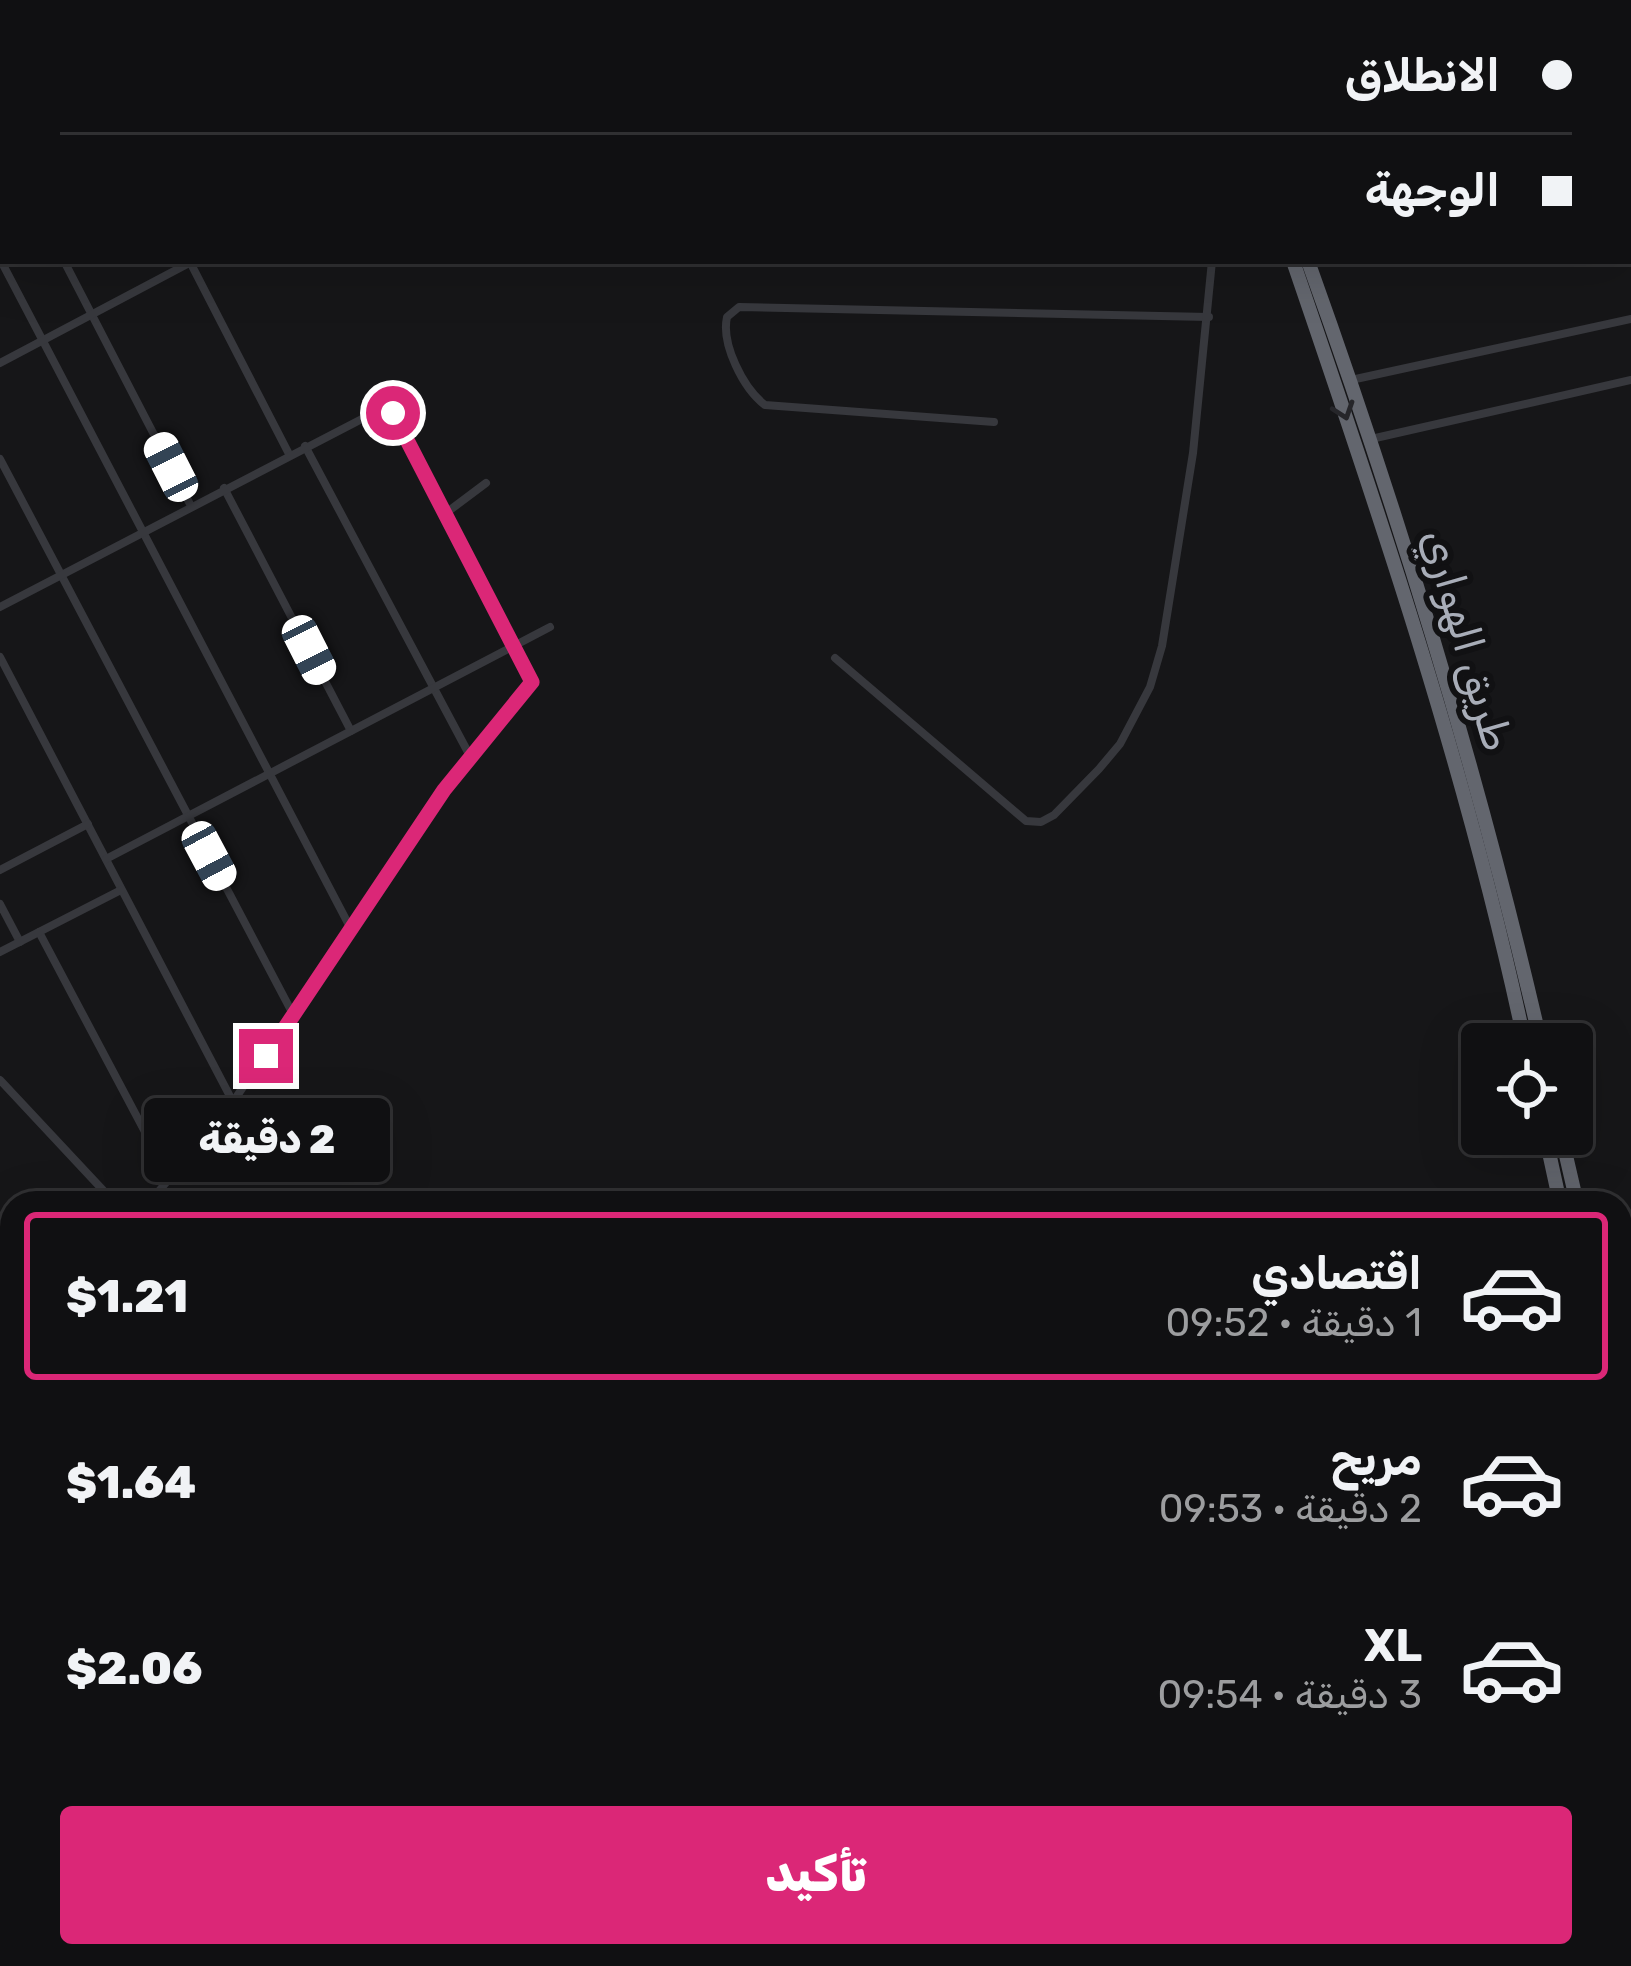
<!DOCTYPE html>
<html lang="ar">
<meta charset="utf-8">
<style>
:root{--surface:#101012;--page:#19191b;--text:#f1f3f6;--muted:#9c9d9f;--line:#303032;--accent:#db2777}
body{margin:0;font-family:Rubik,Cairo,sans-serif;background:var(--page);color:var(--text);direction:rtl;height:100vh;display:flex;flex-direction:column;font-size:45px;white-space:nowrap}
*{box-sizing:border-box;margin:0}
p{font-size:39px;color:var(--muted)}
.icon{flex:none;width:66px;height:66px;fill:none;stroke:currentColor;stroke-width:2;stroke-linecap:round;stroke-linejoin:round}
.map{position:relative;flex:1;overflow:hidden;direction:ltr}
.side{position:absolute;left:0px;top:1191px;width:1632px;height:777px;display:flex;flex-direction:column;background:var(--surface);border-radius:36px 36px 0 0;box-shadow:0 12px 48px #0002,0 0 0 3px var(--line);direction:rtl}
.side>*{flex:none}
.top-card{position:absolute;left:0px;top:0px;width:1632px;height:264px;box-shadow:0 12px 48px #0002,0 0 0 3px var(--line);direction:rtl;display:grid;align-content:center;height:264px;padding:0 60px;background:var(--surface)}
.buttons{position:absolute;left:1461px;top:1023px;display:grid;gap:24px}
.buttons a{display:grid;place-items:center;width:132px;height:132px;border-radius:12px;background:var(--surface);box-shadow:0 12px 48px #0002,0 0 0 3px var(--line);font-size:60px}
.end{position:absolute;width:54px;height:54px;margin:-27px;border:15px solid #db2777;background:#fff;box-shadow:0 0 0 6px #fff}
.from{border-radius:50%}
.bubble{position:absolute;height:84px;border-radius:12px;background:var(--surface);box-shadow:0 12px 48px #0002,0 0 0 3px var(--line);font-size:39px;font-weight:800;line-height:84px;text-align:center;direction:rtl}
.car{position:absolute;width:36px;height:72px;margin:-36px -18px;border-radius:15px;box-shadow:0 0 9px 3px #0007;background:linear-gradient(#fff 24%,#345 0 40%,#fff 0 76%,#345 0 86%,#fff 0)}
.top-card b{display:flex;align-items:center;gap:42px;height:114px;font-size:45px}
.top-card b+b{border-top:3px solid var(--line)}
.top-card i{width:30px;height:30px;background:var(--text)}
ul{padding:21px 0 0;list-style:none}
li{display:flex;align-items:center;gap:36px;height:168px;margin:0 24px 18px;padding:0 36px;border:6px solid transparent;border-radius:12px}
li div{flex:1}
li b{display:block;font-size:45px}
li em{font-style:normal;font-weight:800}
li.on{border-color:var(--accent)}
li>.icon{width:108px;height:108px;stroke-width:1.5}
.cta{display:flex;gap:24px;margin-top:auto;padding:24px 60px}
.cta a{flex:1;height:138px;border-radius:12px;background:var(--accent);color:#fff;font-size:48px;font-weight:800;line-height:138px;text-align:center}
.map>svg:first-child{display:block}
.built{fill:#222225}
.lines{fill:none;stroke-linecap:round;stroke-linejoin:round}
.street{stroke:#37383d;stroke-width:8}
.secondary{stroke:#45474d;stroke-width:10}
.highway{stroke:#63666e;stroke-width:14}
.oneway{stroke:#26262a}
.route{stroke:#db2777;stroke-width:15}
.labels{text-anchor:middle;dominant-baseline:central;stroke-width:12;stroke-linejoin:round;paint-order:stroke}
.street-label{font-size:42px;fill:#a8adb8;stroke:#111113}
</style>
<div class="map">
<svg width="1631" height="1966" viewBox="0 0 1631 1966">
<rect width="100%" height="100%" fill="#161618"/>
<polygon class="built" points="1620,1577 1631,1622 1631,1790 1620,1793"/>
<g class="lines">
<g class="street">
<polyline points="54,0 56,3"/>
<polyline points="522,0 524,3"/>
<polyline points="861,0 863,3"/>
<polyline points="1581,0 1584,3"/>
<polyline points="1239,3 1246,0"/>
<polyline points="1629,47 1631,48"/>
<polyline points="0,139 3,145"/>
<polyline points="0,259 351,929"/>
<polyline points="64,261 191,506"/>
<polyline points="190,262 289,454"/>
<polyline points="0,363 193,261"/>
<polyline points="1351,380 1631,319"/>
<path d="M994 422 765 405C743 388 721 344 727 317L739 307 1209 317"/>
<polyline points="1371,439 1631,380"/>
<polyline points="305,446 470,756"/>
<polyline points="0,459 294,1016"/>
<polyline points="224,488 351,731"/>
<polyline points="446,513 486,483"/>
<polyline points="0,607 383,408 393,413 532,676 528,687 444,789 233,1102 149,1203"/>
<polyline points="0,657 233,1102"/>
<polyline points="835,658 1026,821 1041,822 1054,815 1099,769 1120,744 1150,687 1162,646 1193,453 1212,261"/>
<polyline points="106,859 550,627"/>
<polyline points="0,870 88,824"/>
<polyline points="0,904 20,942"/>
<polyline points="39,932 170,1179"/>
<polyline points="0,952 121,890"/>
<polyline points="0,1080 115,1203"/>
<polyline points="0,1750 12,1750"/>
<polyline points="1620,1939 1631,1936"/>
<polyline points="1504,1956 1506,1966"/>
<polyline points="1536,1957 1540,1956"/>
<polyline points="46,1966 50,1956"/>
<polyline points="140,1966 144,1956"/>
<polyline points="235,1966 238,1956"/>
<polyline points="328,1966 332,1956"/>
<polyline points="422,1966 426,1956"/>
<polyline points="887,1966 933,1956"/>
</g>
<g class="secondary">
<polyline points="1620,1808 1631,1806"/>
<polyline points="972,1966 973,1956"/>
</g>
<g class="highway">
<polyline points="1198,0 1199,3"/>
<polyline points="1213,0 1215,3"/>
<path d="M1293 261C1381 518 1469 778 1525 1044"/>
<path d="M1308 261C1400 517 1480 778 1541 1044"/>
<polyline points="1545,1134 1560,1203"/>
<polyline points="1561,1134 1577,1203"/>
<polyline points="1620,1393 1631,1442"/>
<polyline points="1620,1468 1631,1517"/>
</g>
</g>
<defs><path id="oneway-chevron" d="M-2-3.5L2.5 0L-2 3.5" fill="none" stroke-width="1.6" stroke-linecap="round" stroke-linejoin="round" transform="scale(3)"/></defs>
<use class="oneway" href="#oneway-chevron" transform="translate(1344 411) rotate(71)"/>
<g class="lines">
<polyline class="route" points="266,1056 444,790 532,682 393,413"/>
</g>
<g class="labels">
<g class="street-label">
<text transform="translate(1467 640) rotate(74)">طريق الهواري</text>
</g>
</g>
</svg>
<div class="buttons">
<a><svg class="icon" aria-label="locate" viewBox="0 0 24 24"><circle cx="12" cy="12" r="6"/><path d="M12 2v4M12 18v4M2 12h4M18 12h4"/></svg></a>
</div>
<i class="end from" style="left:393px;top:413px"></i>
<i class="end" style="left:266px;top:1056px"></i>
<div class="bubble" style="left:144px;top:1098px;width:246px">2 دقيقة</div>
<i class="car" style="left:171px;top:467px;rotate:333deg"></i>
<i class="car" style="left:309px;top:650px;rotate:153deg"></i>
<i class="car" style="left:209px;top:856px;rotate:152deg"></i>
<div class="top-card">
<b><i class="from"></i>الانطلاق</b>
<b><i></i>الوجهة</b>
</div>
<section class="side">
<ul>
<li class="on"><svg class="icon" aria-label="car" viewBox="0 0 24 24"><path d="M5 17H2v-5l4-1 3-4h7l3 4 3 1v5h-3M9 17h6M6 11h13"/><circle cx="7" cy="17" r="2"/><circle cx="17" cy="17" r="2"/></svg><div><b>اقتصادي</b><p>1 دقيقة · 09:52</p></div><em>$1.21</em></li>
<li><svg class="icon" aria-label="car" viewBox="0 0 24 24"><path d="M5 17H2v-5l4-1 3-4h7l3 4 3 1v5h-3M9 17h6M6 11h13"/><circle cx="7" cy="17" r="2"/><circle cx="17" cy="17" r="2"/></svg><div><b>مريح</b><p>2 دقيقة · 09:53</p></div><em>$1.64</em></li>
<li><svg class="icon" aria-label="car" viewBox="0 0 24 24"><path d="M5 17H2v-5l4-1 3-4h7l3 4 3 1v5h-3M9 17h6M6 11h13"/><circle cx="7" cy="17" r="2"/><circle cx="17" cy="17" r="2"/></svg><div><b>XL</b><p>3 دقيقة · 09:54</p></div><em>$2.06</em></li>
</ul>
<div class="cta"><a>تأكيد</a></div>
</section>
</div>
